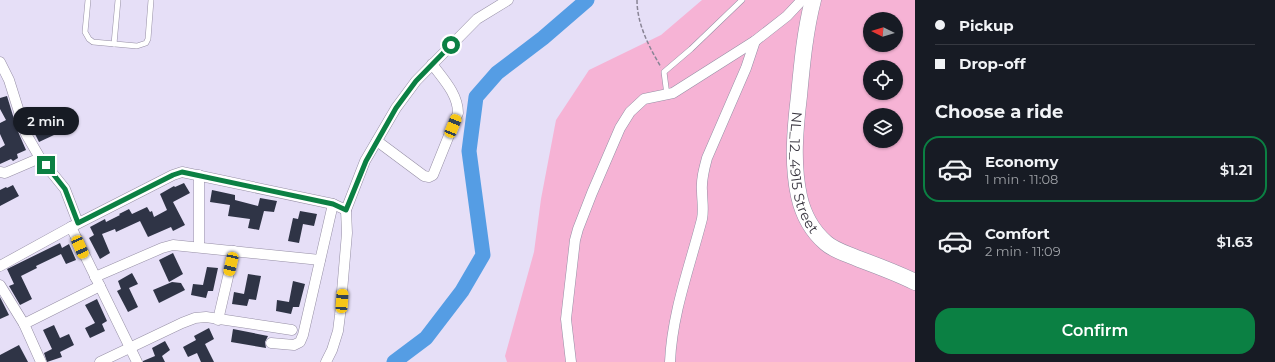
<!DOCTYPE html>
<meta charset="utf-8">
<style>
:root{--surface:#171b24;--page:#242831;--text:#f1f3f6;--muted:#9ea1a6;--line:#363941;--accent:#0b8043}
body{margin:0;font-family:Montserrat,sans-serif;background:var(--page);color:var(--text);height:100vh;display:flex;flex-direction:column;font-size:15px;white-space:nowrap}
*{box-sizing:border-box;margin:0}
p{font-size:13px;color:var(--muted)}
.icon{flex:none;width:22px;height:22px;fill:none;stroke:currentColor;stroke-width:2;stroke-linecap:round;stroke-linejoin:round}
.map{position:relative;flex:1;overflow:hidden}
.side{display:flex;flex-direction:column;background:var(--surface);width:360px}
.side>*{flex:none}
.top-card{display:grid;align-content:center;height:88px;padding:0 20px;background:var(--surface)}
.needle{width:26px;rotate:275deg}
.tools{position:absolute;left:863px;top:12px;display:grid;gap:8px}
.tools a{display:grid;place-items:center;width:40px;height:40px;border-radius:50%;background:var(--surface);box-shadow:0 1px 3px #0004;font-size:20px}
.end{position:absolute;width:18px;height:18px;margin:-9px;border:5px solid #0b8043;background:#fff;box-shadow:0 0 0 2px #fff}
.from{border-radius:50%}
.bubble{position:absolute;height:28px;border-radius:14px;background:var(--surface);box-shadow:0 1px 3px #0004;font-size:13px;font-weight:600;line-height:28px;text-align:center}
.car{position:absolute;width:12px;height:24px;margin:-12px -6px;border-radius:5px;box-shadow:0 0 3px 1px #0007;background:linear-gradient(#f5c518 24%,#345 0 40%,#f5c518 0 76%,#345 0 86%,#f5c518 0)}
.top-card b{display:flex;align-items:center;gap:14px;height:38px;font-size:15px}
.top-card b+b{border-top:1px solid var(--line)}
.top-card i{width:10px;height:10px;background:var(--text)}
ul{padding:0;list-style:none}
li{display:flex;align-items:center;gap:12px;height:66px;margin:0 8px 6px;padding:0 12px;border:2px solid transparent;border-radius:16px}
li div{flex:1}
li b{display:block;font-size:15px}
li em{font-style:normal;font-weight:600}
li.on{border-color:var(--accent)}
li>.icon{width:36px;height:36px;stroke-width:1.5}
h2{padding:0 20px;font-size:18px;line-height:48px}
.primary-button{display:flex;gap:8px;margin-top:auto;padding:8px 20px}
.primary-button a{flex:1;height:46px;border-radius:16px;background:var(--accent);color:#fff;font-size:16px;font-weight:600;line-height:46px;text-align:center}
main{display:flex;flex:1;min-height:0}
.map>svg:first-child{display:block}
.green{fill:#f6b3d5;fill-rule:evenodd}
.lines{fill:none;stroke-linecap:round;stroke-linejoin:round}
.river{stroke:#559de4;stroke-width:15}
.building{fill:#2f3446}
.lane-casing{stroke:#968fa5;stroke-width:6}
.street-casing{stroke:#968fa5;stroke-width:11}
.primary-casing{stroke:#968fa5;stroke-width:17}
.path{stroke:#898495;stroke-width:1.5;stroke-dasharray:4 2;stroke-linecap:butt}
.lane{stroke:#fff;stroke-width:5}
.street{stroke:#fff;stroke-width:10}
.primary{stroke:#fff;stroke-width:16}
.route{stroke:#0b8043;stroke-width:5}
.labels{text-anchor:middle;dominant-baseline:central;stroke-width:4;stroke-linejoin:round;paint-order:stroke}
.street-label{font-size:14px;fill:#393640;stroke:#e6dff7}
</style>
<main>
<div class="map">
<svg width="915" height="362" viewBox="0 0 915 362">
<rect width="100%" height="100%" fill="#e6dff7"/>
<path class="green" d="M702 0H915V362H507L505 356 534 252 541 199 556 120 589 70 661 35ZM870 19H896V45H870ZM870 67H896V93H870ZM870 115H896V141H870Z"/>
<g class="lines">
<polyline class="river" points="394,362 426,338 462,291 483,255 469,151 476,97 497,73 543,38 587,0"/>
</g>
<g class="building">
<polygon points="7,96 14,119 13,120 26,150 17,154 18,158 13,161 11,159 0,164 0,148 5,145 0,134 0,123 6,120 0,109 0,98"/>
<polygon points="66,114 71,127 39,142 33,130"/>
<polygon points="184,183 190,193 173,202 185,225 173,231 171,227 148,237 140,221 116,232 115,229 102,234 110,253 100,259 89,238 94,235 90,227 105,219 106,222 120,215 119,214 129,209 132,214 147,207 150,212 152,211 154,217 167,210 160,194 174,186 175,187"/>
<polygon points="13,185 19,196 0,206 0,190 6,187 7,188"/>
<polygon points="212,190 235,195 235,200 258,206 260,198 277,201 274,212 264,211 259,230 248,228 250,219 228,216 230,205 210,202"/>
<polygon points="300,211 317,214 314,226 303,224 299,243 288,241 293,218 298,219"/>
<polygon points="60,243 62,248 69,244 76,260 66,264 61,254 36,266 37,268 21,276 32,299 20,305 9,286 14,284 7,269"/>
<polygon points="173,253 183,274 169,282 159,260"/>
<polygon points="207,267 218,268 213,291 208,291 206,298 191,295 193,284 203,285"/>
<polygon points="132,273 138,284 129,288 138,307 128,312 117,291 121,289 118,281"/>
<polygon points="248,274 261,276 256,300 249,299 247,306 232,304 234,292 244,294"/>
<polygon points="293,281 305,284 299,307 293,307 291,314 276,311 277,300 289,302"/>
<polygon points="172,282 181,283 185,290 159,303 153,290"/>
<polygon points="0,297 9,315 0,319"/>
<polygon points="97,299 107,321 102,324 105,331 90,338 85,328 95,323 85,305"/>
<polygon points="54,325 60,338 69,334 74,345 60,352 62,357 47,362 44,353 52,349 43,330"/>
<polygon points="209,328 214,339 205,344 214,362 201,362 197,353 188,357 183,347 196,340 194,336"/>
<polygon points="233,329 268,336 265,342 266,348 231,342"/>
<polygon points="165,341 170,350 162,356 165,362 143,362 143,361 155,356 152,348"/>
<polygon points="19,345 28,362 0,362 0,355"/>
</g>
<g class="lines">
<g class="lane-casing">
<g id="lane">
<polyline points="88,0 85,32 89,39 93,42 137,46 146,43 148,39 151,0"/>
<polyline points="114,44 118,0"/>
<polyline points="667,95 664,72 691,49 742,0"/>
</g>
</g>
<g class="street-casing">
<g id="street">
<polyline points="0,62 9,80 26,134 40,158 65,189 78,223"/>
<path d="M377 141 424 176 429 177 433 175 458 113C458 94 443 79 432 64"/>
<polyline points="0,172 5,173 40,158"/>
<polyline points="199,175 199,247"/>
<polyline points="71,227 137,362"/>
<polyline points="0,266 71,227 173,175 182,172 333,204 346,210"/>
<polyline points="95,277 162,248 173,245 320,260"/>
<polyline points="0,285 24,324 41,362"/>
<polyline points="218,320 234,251"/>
<polyline points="24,324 100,286"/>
<polyline points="271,343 294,345 300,342 303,335 333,204"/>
<polyline points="100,362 182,323 195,318 206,317 292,330"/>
<polyline points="326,362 332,350 338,331 340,315 347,233 346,210 365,161 396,108 416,81 477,19 508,0"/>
<polyline points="571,362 566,319 575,240 578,229 592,193 620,128 630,112 644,99 673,93 755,41 787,16 802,0"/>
<path d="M670 362C672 313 690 266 702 219 704 209 702 201 702 191 701 180 704 169 707 158L746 68 755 41"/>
</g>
</g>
<g class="primary-casing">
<g id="primary">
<path id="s1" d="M813 0C805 31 802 64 799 96 795 129 792 164 799 196 803 214 812 231 826 243 835 251 848 254 859 259 878 266 897 273 915 282"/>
</g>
</g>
<path class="path" d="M637 0C637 24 649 47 661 67"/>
<use href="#lane" class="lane"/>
<use href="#street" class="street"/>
<use href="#primary" class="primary"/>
</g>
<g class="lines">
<polyline class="route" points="46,165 65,189 78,223 173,175 182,172 333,204 346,210 366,161 396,108 416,81 451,45"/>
</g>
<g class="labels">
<g class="street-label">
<text stroke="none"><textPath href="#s1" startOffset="175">NL_12_4915 Street</textPath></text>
</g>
</g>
</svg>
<div class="tools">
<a><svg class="needle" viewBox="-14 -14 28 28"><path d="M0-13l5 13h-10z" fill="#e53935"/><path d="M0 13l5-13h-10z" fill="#9ea1a6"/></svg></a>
<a><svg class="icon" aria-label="locate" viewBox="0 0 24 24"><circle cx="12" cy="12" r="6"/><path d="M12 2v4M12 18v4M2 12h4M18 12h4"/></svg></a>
<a><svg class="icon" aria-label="layers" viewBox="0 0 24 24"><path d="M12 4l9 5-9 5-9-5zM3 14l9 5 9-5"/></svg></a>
</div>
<i class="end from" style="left:451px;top:45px"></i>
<i class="end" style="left:46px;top:165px"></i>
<div class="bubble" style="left:13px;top:107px;width:66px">2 min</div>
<i class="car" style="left:453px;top:126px;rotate:22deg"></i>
<i class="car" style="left:80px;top:247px;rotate:156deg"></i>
<i class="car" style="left:231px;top:264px;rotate:193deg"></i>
<i class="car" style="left:342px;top:301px;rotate:4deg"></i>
</div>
<section class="side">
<div class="top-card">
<b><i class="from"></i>Pickup</b>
<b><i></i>Drop-off</b>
</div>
<h2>Choose a ride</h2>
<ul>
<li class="on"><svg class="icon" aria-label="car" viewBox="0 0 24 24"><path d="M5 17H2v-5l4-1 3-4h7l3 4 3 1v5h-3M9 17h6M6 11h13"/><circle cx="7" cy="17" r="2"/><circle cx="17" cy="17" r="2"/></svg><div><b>Economy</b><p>1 min · 11:08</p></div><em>$1.21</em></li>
<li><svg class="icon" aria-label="car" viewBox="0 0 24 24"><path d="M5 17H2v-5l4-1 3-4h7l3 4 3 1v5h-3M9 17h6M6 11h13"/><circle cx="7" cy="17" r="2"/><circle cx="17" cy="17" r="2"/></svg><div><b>Comfort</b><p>2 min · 11:09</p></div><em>$1.63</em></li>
</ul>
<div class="primary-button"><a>Confirm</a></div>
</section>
</main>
